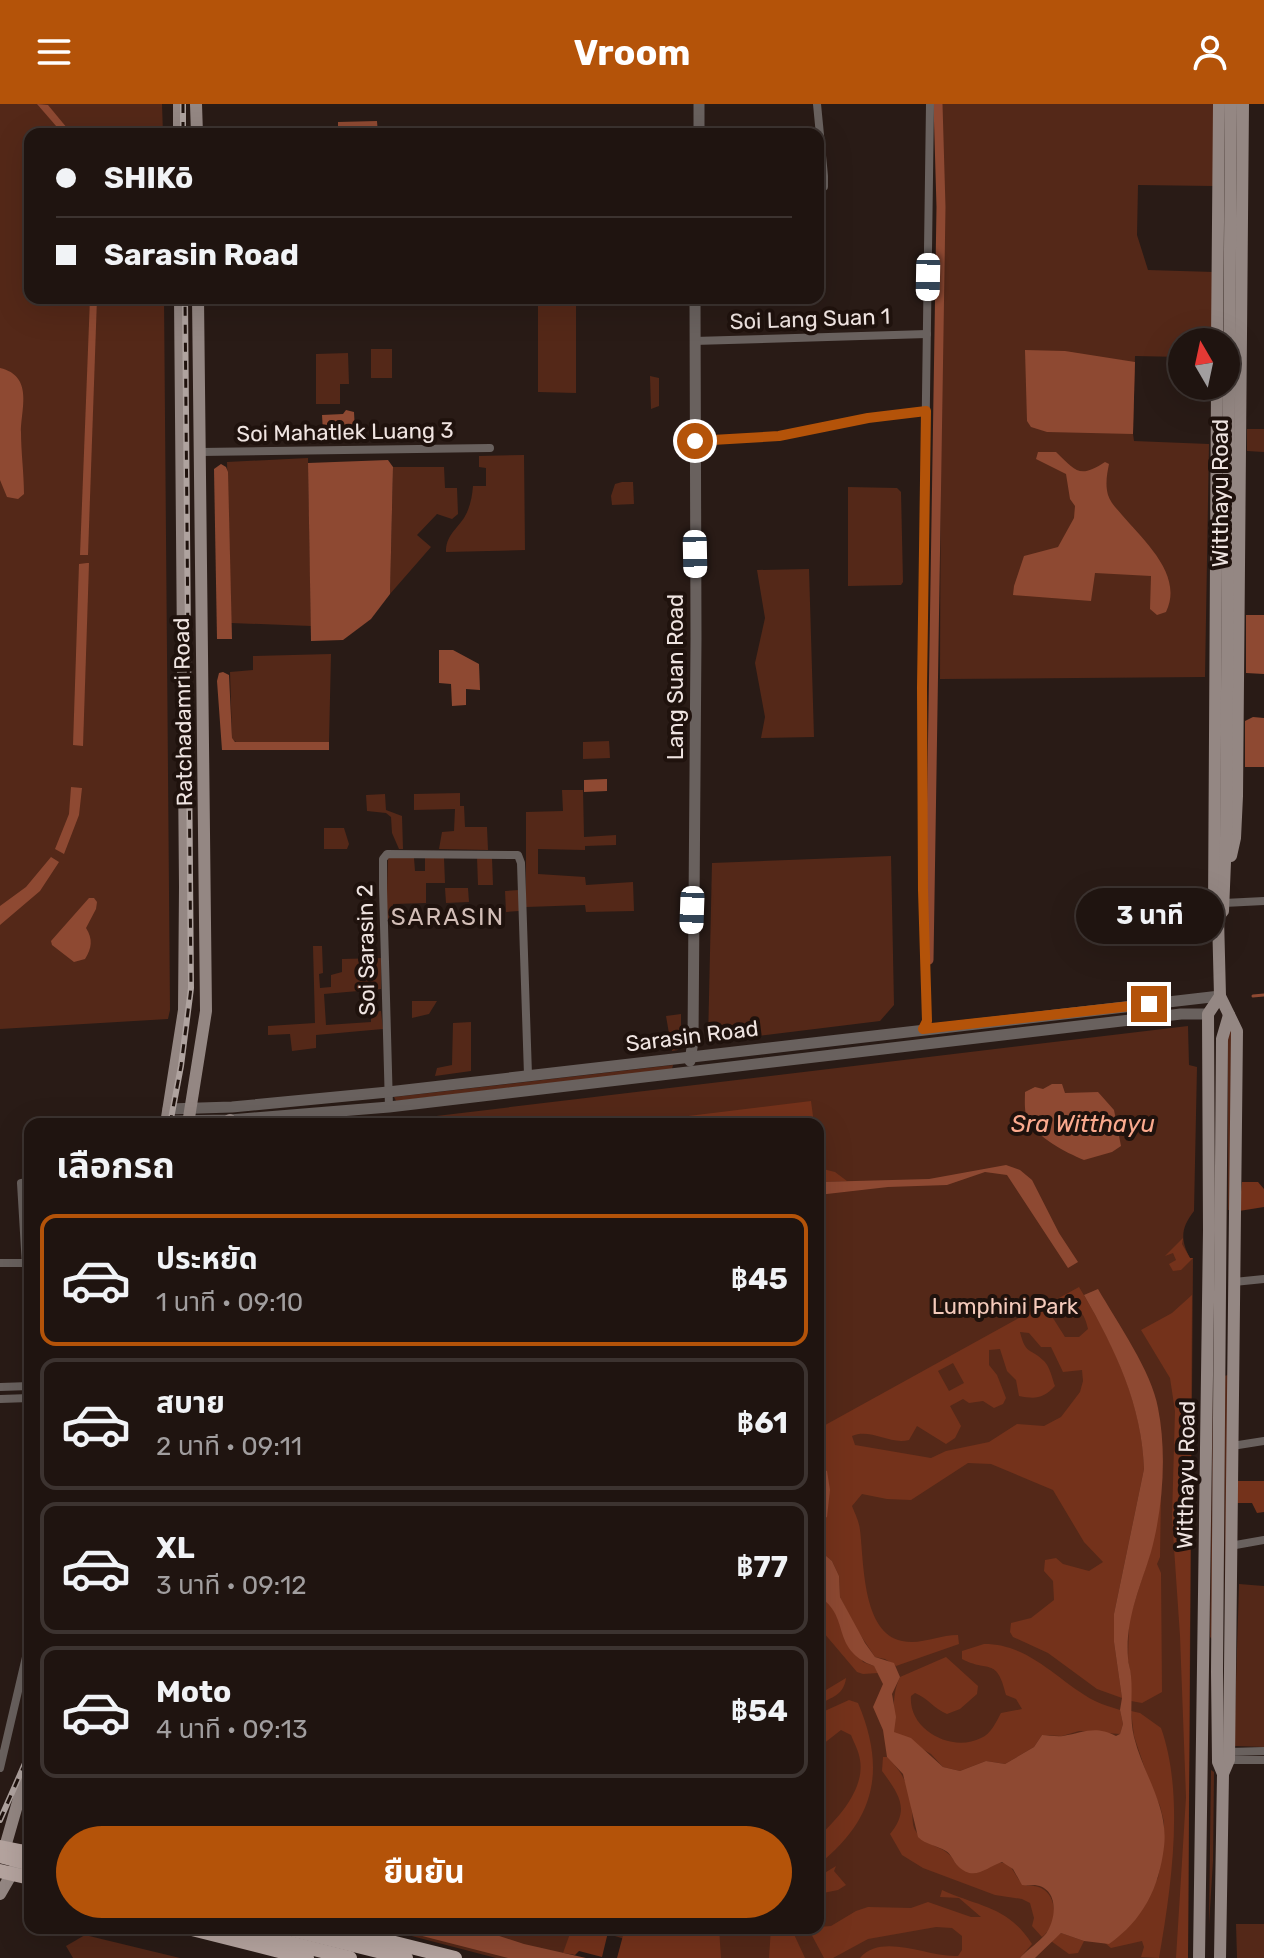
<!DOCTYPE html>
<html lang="th">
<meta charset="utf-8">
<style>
:root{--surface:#1f1410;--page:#271d19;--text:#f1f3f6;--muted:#a19e9f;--line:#3c3330;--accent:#b45309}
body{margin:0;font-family:Rubik,"Noto Sans Thai",sans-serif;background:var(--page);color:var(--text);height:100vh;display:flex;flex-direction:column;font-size:30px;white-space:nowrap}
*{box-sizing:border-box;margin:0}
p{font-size:26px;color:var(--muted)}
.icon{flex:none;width:44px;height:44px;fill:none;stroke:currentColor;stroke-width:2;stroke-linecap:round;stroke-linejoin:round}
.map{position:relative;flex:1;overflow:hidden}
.drawer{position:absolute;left:24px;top:1014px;width:800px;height:816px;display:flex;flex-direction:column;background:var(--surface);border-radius:16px;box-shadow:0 8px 32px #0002,0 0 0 2px var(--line)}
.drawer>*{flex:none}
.guide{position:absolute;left:24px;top:24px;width:800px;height:176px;border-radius:16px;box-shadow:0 8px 32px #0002,0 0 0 2px var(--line);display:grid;align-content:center;height:176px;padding:0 32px;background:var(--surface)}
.needle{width:52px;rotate:351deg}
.buttons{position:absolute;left:1168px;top:224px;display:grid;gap:16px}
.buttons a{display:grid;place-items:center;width:72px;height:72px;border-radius:50%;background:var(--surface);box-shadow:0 8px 32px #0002,0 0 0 2px var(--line);font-size:40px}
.end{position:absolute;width:36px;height:36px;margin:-18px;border:10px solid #b45309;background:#fff;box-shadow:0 0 0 4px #fff}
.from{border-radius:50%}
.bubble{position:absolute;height:56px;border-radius:28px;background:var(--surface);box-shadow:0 8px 32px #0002,0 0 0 2px var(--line);font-size:26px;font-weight:700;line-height:56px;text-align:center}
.car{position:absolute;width:24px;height:48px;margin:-24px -12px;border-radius:10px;box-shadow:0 0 6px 2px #0007;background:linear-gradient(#fff 24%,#345 0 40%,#fff 0 76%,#345 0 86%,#fff 0)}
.guide b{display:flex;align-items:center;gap:28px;height:76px;font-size:30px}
.guide b+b{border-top:2px solid var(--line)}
.guide i{width:20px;height:20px;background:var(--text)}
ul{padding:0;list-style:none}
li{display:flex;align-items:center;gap:24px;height:132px;margin:0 16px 12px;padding:0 16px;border:4px solid var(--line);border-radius:16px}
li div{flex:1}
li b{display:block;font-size:30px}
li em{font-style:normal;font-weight:700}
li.selected{border-color:var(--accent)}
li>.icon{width:72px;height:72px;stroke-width:1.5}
h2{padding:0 32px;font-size:36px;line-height:96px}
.action{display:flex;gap:16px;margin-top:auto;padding:16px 32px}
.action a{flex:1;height:92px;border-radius:48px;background:var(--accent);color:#fff;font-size:32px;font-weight:700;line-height:92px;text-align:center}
header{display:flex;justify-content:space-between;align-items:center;height:104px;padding:0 32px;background:var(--accent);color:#fff;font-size:36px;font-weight:700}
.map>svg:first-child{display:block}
.green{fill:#542818}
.forest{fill:#74321b;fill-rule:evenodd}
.water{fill:#8e4932}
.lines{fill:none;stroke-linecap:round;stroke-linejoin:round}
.stream{stroke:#8e4932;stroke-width:3}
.canal{stroke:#8e4932;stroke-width:9}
.minor{stroke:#69615e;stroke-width:8}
.tertiary{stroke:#69615e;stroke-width:11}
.secondary{stroke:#948783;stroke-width:12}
.primary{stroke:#b5a49f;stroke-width:14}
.rail-casing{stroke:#afa39f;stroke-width:6}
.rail{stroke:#1f120d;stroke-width:3;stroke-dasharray:9;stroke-linecap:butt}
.primary-bridge{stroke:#b5a49f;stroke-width:14}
.route{stroke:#b45309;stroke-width:10}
.labels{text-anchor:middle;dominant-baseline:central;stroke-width:8;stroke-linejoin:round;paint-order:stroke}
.street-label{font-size:22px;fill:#efe4e1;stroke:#1f120d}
.park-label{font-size:22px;fill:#f4cabb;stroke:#1f120d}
.neighbourhood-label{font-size:24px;letter-spacing:2px;fill:#d2beb7;stroke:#1f120d}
.water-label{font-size:24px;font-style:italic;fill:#fbaa8e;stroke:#1f120d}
</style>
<header><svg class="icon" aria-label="menu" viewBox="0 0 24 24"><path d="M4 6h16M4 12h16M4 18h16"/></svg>Vroom<svg class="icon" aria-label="person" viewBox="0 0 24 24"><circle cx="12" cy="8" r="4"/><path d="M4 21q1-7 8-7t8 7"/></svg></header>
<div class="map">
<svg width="1264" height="1854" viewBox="0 0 1264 1854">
<rect width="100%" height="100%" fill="#291b16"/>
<g class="green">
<polygon points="0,0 162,0 163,30 30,30 30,194 164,194 170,906 168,915 0,925"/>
<polygon points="942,0 1214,0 1213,82 1138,81 1137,131 1148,166 1214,168 1213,238 1182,238 1182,253 1135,252 1133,330 1134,337 1209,340 1205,573 940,575"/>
<polygon points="538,194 576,194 576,289 538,288"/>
<rect x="371" y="245" width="21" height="29"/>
<polygon points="348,249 349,280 340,280 340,300 316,300 316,250"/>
<polygon points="650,272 659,274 659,302 651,305"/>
<polygon points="1247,325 1264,325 1264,348 1247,347"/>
<path d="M524 351 525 446 446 448C446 432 455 427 464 414 470 404 472 394 473 382H486V364L479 363V352Z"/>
<polygon points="308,354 311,522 231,519 227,358"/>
<polygon points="393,363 444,363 445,384 457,384 458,410 452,415 437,410 417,431 431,443 390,490"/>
<polygon points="622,378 633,378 634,400 612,401 611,392 615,380"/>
<polygon points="848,383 897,384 901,388 903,478 901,481 848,482"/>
<polygon points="809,465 814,633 761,634 765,613 755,559 765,514 757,466"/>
<polygon points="331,550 329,638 236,638 232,635 230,568 253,566 253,552"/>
<polygon points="609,637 610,654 583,655 583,638"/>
<polygon points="562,686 583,686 584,733 616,731 616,741 585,742 585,746 538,745 538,770 585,773 586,781 633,778 634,807 586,808 585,801 526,803 526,708 563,707"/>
<polygon points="460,689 460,702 464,702 465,723 487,723 488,746 439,745 442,728 454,727 455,705 414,706 414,690"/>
<polygon points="385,690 386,706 402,712 403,745 399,745 392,729 391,713 386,709 367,707 366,691"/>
<polygon points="324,724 344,724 349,740 347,745 324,745"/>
<polygon points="891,752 894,901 880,917 708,938 712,759"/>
<polygon points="477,753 492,754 493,781 478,781"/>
<polygon points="388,754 414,754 415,767 425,767 425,754 444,754 445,779 426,779 426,799 393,800 393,816 386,816"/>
<polygon points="445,784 468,784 469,798 446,799"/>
<polygon points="519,786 519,807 506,808 505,787"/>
<polygon points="313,842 322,842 323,869 319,870 320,884 331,883 331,871 342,868 342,855 381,854 381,885 324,890 326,921 371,918 371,908 381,907 383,925 316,931 316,944 292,947 290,930 268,931 268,922 315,919"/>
<polygon points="412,897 437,897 429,910 412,914"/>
<polygon points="681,910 681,941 678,946 672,947 666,912"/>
<polygon points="471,918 471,967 435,972 437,964 452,961 453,919"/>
<path d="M1188 922 1189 961 1197 963 1194 1107C1181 1124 1180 1135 1190 1154H1193L1188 1854H643L634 1838 599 1827 554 1854H496L381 1824H818V1020H369Z"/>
<polygon points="1228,926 1232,926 1230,1106 1228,1106"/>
<polygon points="673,961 672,965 396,997 394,993"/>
<polygon points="1228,1271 1225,1519 1224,1272"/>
<polygon points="1213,1278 1212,1535 1210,1533"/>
<polygon points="1239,1480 1264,1482 1264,1643 1234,1642"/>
<polygon points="1211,1666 1214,1668 1213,1757 1209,1821"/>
<polygon points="1236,1820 1264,1820 1264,1854 1237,1854"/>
<polygon points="85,1831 180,1854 73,1854 66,1842"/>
</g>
<g class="forest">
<polygon points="811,997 814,1020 627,1020 639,1018"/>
<polygon points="818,1057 819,1064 835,1068 847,1077 818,1078"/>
<polygon points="1242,1078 1258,1078 1264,1085 1264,1103 1239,1107"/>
<polygon points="1183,1134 1182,1140 1190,1154 1193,1154 1181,1166 1173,1167 1169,1160 1176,1156 1173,1149 1165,1152"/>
<path d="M1079 1183C1113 1239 1142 1298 1144 1365L1114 1510V1538L1122 1594 1097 1585 1048 1549 1013 1533 1010 1528 1011 1519 1031 1514 1054 1496 1053 1477 1044 1467 1045 1456 1056 1454 1063 1460 1089 1467 1103 1458 1084 1438 1053 1386 991 1360 968 1359 911 1396 887 1395 862 1390 852 1402C855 1410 859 1417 860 1426 864 1458 862 1529 902 1537 922 1541 938 1531 958 1531L959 1540 896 1562 885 1555 875 1553 855 1523 840 1493 839 1472 832 1457 818 1445V1417L827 1412V1367L818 1361V1325L1044 1200 1065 1233H1079L1088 1225C1083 1201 1074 1207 1059 1194ZM1020 1228 1029 1229 1041 1243H1051L1063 1268 1082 1266 1083 1277 1080 1288 1061 1313 1044 1322 1017 1320 989 1338 946 1347 931 1354 855 1341 852 1332C871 1324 889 1341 909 1336L917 1322 946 1340 955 1334 961 1322 950 1302 963 1295 969 1299 983 1297 994 1304 1003 1300 1006 1294 997 1271 989 1261V1246L1000 1245 1007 1267 1016 1276 1019 1292C1035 1295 1043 1295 1055 1282 1052 1274 1050 1263 1044 1257 1030 1243 1026 1252 1020 1228ZM953 1259 964 1279 949 1287 938 1267Z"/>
<polygon points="1192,1191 1188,1854 1176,1854 1186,1693 1180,1532 1172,1414 1175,1307 1170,1274 1141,1226 1172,1209"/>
<polygon points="1236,1377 1264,1377 1264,1408 1257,1409 1252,1399 1237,1399"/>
<polygon points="1161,1389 1160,1453 1157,1460 1161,1469 1162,1588 1142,1599 1131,1597 1131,1571 1128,1556 1129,1516 1151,1446"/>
<polygon points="818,1492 829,1498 863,1558 874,1562 878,1569 863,1570 857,1568 818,1522"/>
<path d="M984 1540C1031 1540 1057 1577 1095 1597 1103 1601 1112 1603 1120 1606L1123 1620 1120 1630 1079 1627 1062 1632 1042 1631 1034 1643 1005 1660 986 1657 960 1667 943 1663 931 1650 893 1628C895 1607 891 1592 900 1573L946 1553 978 1582 977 1590 960 1605 947 1610C934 1605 928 1594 915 1589L911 1592C908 1626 952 1649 981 1634 991 1630 996 1618 1001 1609L1022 1605 1016 1595 1006 1591C997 1552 988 1569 962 1555V1547Z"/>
<path d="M818 1573 826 1586 846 1574C844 1591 832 1593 818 1601Z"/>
<path d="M849 1596 858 1599C886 1665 876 1715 818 1761V1733C838 1715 865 1685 860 1656 859 1647 854 1639 851 1631L841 1626 818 1644V1610Z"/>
<path d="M1131 1607 1140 1609 1161 1624C1185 1691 1171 1785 1159 1854L1141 1853 1144 1843 1142 1837 1111 1844 1105 1839H1109L1158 1774 1164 1740V1718L1160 1702 1149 1677 1134 1632Z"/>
<path d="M883 1653H887C905 1671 909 1682 912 1708 913 1715 912 1720 915 1726 927 1746 946 1739 956 1760 972 1760 994 1756 1009 1760L1019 1776 1027 1782C1057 1779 1062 1817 1042 1833L1032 1822 1034 1814 1030 1799 1022 1795 995 1791 923 1764 902 1751 890 1730C911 1705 898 1689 882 1667Z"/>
<polygon points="836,1762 834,1767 846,1781 838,1786 818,1790 818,1773"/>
<path d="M942 1786C979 1803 1008 1802 1032 1840L1020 1854H860C883 1828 928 1854 958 1852L962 1846V1832L952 1824 936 1823 868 1835 833 1854H824L808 1824 831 1822 856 1807 868 1803 911 1804 928 1798 971 1813H981L959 1794 940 1793Z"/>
<polygon points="572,1824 609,1824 602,1853 579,1847 575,1851 563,1849"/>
<polygon points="625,1824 719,1824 721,1854 617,1854"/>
<polygon points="771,1824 791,1824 805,1854 769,1854"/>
<polygon points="1061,1829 1084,1837 1078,1849 1069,1850 1051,1837"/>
</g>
<g class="water">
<polygon points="37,0 48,1 72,30 63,30"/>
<polygon points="377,17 378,30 338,30 338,18"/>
<polygon points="90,194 97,194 88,451 80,451"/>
<polygon points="1025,246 1065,247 1135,258 1133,330 1047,328 1031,323 1027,317"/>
<path d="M0 264C34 272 21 305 21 328 21 348 24 370 24 390L18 395 7 393 0 376Z"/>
<polygon points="346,306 354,308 355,327 323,328 322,311 343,310"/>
<path d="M1038 348H1056C1076 367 1079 375 1105 358L1109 360C1107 370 1105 380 1108 391 1110 398 1117 405 1122 411 1144 437 1184 471 1166 508L1157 511 1150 505 1151 472 1095 469 1091 497 1013 491 1014 482 1024 452 1058 443 1074 414 1075 402 1070 395 1066 370 1036 355Z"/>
<polygon points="388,356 393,363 390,490 371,515 343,536 311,537 308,359"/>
<polygon points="221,360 226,363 228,368 232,535 217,535 214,365"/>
<polygon points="87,459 89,459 83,642 73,641 79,460"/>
<polygon points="1246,511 1264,511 1264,570 1246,569"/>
<polygon points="439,546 453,546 479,560 480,586 466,585 466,601 452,602 451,580 439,579"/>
<polygon points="223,568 229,571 232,634 235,638 329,638 329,646 222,646 217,577 219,569"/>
<polygon points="1253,613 1264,614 1264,663 1245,663 1245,617"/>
<polygon points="607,675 607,687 584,688 584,676"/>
<polygon points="71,683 82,684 79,711 64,750 55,745 69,710"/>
<polygon points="51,753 59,758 40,787 0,821 0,802 26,783"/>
<path d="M89 794H94L97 798 96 805 86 824C93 835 92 844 85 855L74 858 52 841 51 837Z"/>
<path d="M1052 980H1062L1065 989 1098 988 1114 1006 1121 1042 1112 1048 1084 1056C1065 1048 1037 1034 1027 1014 1024 1006 1025 996 1025 988L1035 983 1043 985Z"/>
<polygon points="1006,1061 1020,1066 1032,1076 1059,1129 1078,1158 1068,1164 1007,1071 985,1068 947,1081 888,1083 818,1091 818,1078 929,1075"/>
<path d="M1098 1185C1117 1218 1152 1268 1158 1304 1167 1349 1163 1404 1151 1448 1140 1484 1125 1516 1128 1554 1128 1560 1131 1566 1131 1572 1133 1592 1129 1612 1134 1633 1143 1670 1169 1703 1164 1743 1159 1784 1143 1816 1109 1840L1084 1837 1061 1829 1035 1854H1020C1026 1847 1044 1834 1047 1828 1057 1812 1058 1784 1035 1781 1031 1781 1027 1782 1022 1781L1013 1765 1002 1758C986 1763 974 1779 957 1761 953 1757 952 1751 946 1747 936 1741 926 1741 918 1733L903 1670 887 1653 883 1626 873 1603 883 1580 874 1562C829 1545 852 1512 818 1492V1445L832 1457 839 1472 840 1493 865 1539 875 1553 894 1559 900 1573 892 1590 896 1613 894 1628 911 1634 943 1663 960 1667 986 1657 1005 1660 1034 1643 1042 1631C1048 1631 1056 1633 1063 1632 1084 1629 1094 1621 1116 1632L1120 1630 1123 1620 1120 1606 1122 1594 1114 1538V1510L1144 1365C1142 1301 1115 1245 1084 1191Z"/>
<polygon points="818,1361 827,1367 830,1386 827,1413 818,1417"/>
<polygon points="391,1824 475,1824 524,1840 586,1854 508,1854"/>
</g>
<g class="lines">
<polyline class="stream" points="1253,892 1264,891"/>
<polyline class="canal" points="929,856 941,103 938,0"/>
<g class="minor">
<polyline points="817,0 824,72 824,83 818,86"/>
<polyline points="694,237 927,230"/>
<polyline points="695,337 779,332 868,314 926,307"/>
<polyline points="200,348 490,344"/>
<polyline points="1224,799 1264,797"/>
<polyline points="923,925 927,917 923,786 922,584 930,0"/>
<polyline points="389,1003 383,785 383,755 387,750 518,751 521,759 528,971"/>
<polyline points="30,1078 21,1079 30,1228"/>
<polyline points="0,1159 27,1159"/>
<polyline points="1234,1178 1264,1175"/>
<polyline points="0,1283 30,1282"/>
<polyline points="0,1295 30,1294"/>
<polyline points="1232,1342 1264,1337"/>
<polyline points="1230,1442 1264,1436"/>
<polyline points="1229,1648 1264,1647"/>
<polyline points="1229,1656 1264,1656"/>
<polyline points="0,1664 30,1536"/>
</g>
<g class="tertiary">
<polyline points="699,30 699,0"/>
<polyline points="690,957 693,937 696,534 695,194"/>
<polyline points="168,1005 232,1003 388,988 1220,892"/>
<polyline points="167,1017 230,1016 389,1003 1181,910 1208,910"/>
</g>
<g class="secondary">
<polyline points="179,0 179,30"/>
<polyline points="196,0 197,30"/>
<polyline points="1217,238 1219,0"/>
<polyline points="1217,282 1214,807 1218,813 1220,892 1237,927 1229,1656 1223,1670"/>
<polyline points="1231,752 1235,734 1237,692 1243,0"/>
<polyline points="1218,813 1223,807 1226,734 1231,0"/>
<polyline points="166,1020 184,906 185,783 180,194"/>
<polyline points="188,1020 206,907 198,194"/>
<polyline points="223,1020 230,1016"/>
<polyline points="3,1750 30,1656"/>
<polyline points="0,1790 30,1738"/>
<polyline points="1199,1854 1209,1126 1208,910 1220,892"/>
<polyline points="1220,1854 1223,1670 1218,1658 1217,1568 1222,935 1229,911"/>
</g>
<g class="primary">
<polyline points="0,1743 30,1749"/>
<polyline points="188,1824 307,1854"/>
<polyline points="230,1824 350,1854"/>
<polyline points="285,1824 406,1854"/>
<polyline points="335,1824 455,1854"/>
</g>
<g class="rail-casing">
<g id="rail">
<polyline points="183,0 183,30"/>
<polyline points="170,1020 181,962 191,884 185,194"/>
<polyline points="0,1716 30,1648"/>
</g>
</g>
<use href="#rail" class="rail"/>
<g class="primary-bridge">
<polyline points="0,1752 30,1760"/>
<polyline points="0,1767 30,1774"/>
</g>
</g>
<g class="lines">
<polyline class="route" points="695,337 779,332 868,314 926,307 922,584 923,786 927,917 923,925 1149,900"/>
</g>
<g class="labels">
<g class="street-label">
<text transform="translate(810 215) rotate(-2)">Soi Lang Suan 1</text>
<text transform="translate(345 328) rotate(-1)">Soi Mahatlek Luang 3</text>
<text transform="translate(1220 389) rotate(-90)">Witthayu Road</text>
<text transform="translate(675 573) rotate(-90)">Lang Suan Road</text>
<text transform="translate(183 608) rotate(-91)">Ratchadamri Road</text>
<text transform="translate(366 846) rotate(-91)">Soi Sarasin 2</text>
<text transform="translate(692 932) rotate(-7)">Sarasin Road</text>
<text transform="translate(1186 1371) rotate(-89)">Witthayu Road</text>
</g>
<g class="park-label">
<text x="1005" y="1202">Lumphini Park</text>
</g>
<g class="neighbourhood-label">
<text x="448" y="813">SARASIN</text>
</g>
<g class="water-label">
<text x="1083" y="1020">Sra Witthayu</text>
</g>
</g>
</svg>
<div class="buttons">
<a><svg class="needle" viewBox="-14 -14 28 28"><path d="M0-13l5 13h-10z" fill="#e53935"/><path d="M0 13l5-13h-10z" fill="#a19e9f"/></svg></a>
</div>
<i class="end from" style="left:695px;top:337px"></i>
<i class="end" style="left:1149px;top:900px"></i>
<div class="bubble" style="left:1076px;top:784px;width:148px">3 นาที</div>
<i class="car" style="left:928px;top:173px;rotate:181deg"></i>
<i class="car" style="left:695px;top:450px;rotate:179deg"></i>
<i class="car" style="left:692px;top:806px;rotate:182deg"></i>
<div class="guide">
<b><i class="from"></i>SHIKō</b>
<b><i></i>Sarasin Road</b>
</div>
<section class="drawer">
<h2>เลือกรถ</h2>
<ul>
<li class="selected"><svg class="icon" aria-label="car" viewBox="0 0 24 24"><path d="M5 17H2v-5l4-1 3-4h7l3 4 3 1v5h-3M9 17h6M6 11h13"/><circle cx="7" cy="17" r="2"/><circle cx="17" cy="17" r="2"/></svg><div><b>ประหยัด</b><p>1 นาที · 09:10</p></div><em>฿45</em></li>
<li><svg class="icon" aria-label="car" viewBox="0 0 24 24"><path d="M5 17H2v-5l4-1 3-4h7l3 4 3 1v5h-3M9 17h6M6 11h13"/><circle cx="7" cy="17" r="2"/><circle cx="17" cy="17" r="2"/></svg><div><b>สบาย</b><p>2 นาที · 09:11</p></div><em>฿61</em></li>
<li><svg class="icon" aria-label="car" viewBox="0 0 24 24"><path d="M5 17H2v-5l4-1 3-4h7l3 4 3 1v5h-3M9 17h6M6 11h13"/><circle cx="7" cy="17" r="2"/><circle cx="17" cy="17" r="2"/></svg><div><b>XL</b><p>3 นาที · 09:12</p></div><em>฿77</em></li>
<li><svg class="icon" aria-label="car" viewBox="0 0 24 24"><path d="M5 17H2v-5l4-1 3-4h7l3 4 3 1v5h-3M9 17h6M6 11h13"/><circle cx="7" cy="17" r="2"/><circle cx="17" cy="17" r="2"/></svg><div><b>Moto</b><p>4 นาที · 09:13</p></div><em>฿54</em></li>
</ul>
<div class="action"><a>ยืนยัน</a></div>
</section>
</div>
